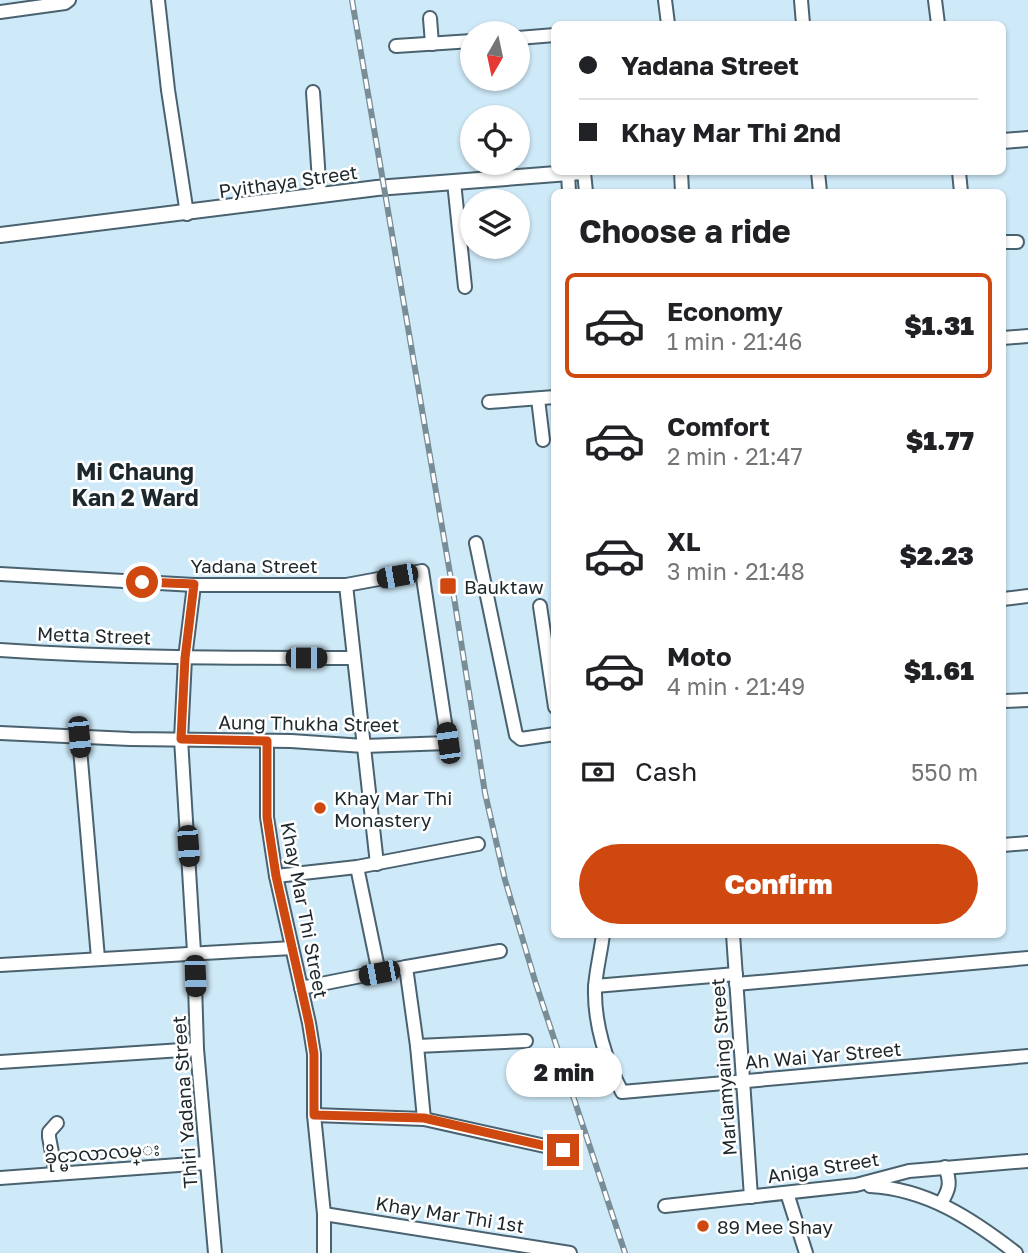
<!DOCTYPE html>
<meta charset="utf-8">
<style>
:root{--surface:#fff;--page:#f2f2f2;--text:#202124;--muted:#757577;--line:#e0e0e0;--accent:#ce4810}
body{margin:0;font-family:"Golos Text","Noto Sans Myanmar",sans-serif;background:var(--page);color:var(--text);height:100vh;display:flex;flex-direction:column;font-size:26px;white-space:nowrap}
*{box-sizing:border-box;margin:0}
p{font-size:23px;color:var(--muted)}
.icon{flex:none;width:38px;height:38px;fill:none;stroke:currentColor;stroke-width:2;stroke-linecap:round;stroke-linejoin:round}
.map{position:relative;flex:1;overflow:hidden}
.sheet{position:absolute;left:551px;top:189px;width:455px;height:749px;display:flex;flex-direction:column;background:var(--surface);border-radius:10px;box-shadow:0 2px 5px #0004}
.sheet>*{flex:none}
.hud{position:absolute;left:551px;top:21px;width:455px;height:154px;border-radius:10px;box-shadow:0 2px 5px #0004;display:grid;align-content:center;height:154px;padding:0 28px;background:var(--surface)}
.needle{width:46px;rotate:189deg}
.fabs{position:absolute;left:460px;top:21px;display:grid;gap:14px}
.fabs a{display:grid;place-items:center;width:70px;height:70px;border-radius:50%;background:var(--surface);box-shadow:0 2px 5px #0004;font-size:35px}
.end{position:absolute;width:32px;height:32px;margin:-16px;border:9px solid #ce4810;background:#fff;box-shadow:0 0 0 4px #fff}
.from{border-radius:50%}
.bubble{position:absolute;height:49px;border-radius:24px;background:var(--surface);box-shadow:0 2px 5px #0004;font-size:23px;font-weight:800;line-height:49px;text-align:center}
.car{position:absolute;width:21px;height:42px;margin:-21px -10px;border-radius:9px;box-shadow:0 0 5px 2px #0007;background:linear-gradient(#222 24%,#8ab4d8 0 40%,#222 0 76%,#8ab4d8 0 86%,#222 0)}
.hud b{display:flex;align-items:center;gap:24px;height:66px;font-size:26px}
.hud b+b{border-top:2px solid var(--line)}
.hud i{width:18px;height:18px;background:var(--text)}
ul{padding:0;list-style:none}
li{display:flex;align-items:center;gap:21px;height:105px;margin:0 14px 10px;padding:0 14px;border:4px solid transparent;border-radius:10px}
li div{flex:1}
li b{display:block;font-size:26px}
li em{font-style:normal;font-weight:800}
li.active{border-color:var(--accent)}
li>.icon{width:63px;height:63px;stroke-width:1.5}
h2{padding:0 28px;font-size:32px;line-height:84px}
.pay{display:flex;align-items:center;gap:18px;height:77px;padding:0 28px;font-size:26px}
.pay p{margin-inline-start:auto}
.primary-button{display:flex;gap:14px;margin-top:auto;padding:14px 28px}
.primary-button a{flex:1;height:80px;border-radius:42px;background:var(--accent);color:#fff;font-size:28px;font-weight:800;line-height:80px;text-align:center}
.map>svg:first-child{display:block}
.lines{fill:none;stroke-linecap:round;stroke-linejoin:round}
.minor-casing{stroke:#4a626f;stroke-width:16}
.tertiary-casing{stroke:#4a626f;stroke-width:18}
.minor{stroke:#fff;stroke-width:12}
.tertiary{stroke:#fff;stroke-width:14}
.rail-casing{stroke:#798d97;stroke-width:6}
.rail{stroke:#fff;stroke-width:3.5;stroke-dasharray:10;stroke-linecap:butt}
.route{stroke:#ce4810;stroke-width:9}
.poi-dot{fill:#ce4810;stroke:#fff;stroke-width:2.5}
.labels{text-anchor:middle;dominant-baseline:central;stroke-width:5;stroke-linejoin:round;paint-order:stroke}
.street-label{font-size:19px;fill:#1d282d;stroke:#fff}
.poi-label{font-size:19px;fill:#1d282d;stroke:#fff;text-anchor:start}
.quarter-label{font-size:23px;font-weight:bold;fill:#1d282d;stroke:#fff}
</style>
<div class="map">
<svg width="1028" height="1253" viewBox="0 0 1028 1253">
<rect width="100%" height="100%" fill="#cee9f8"/>
<g class="lines">
<g class="minor-casing">
<g id="minor">
<polyline points="158,0 168,90 187,214"/>
<polyline points="665,0 668,24"/>
<polyline points="801,0 803,24"/>
<polyline points="935,0 938,24"/>
<polyline points="0,12 65,3 69,0"/>
<polyline points="430,18 432,44"/>
<polyline points="518,38 555,35"/>
<polyline points="396,46 472,41"/>
<polyline points="313,92 320,196"/>
<polyline points="584,172 586,192"/>
<polyline points="681,172 682,192"/>
<polyline points="818,172 820,192"/>
<polyline points="959,172 961,192"/>
<polyline points="568,173 569,192"/>
<polyline points="454,182 465,287"/>
<polyline points="1003,242 1017,242"/>
<polyline points="1003,338 1028,336"/>
<polyline points="538,399 543,440"/>
<polyline points="489,402 555,397"/>
<polyline points="476,543 516,735 521,739 555,734"/>
<polyline points="0,574 194,585 346,585 422,571 448,743 364,746 291,741 130,739 0,733"/>
<polyline points="194,585 185,658 181,739 194,952 197,1049 215,1253"/>
<polyline points="346,585 377,864"/>
<polyline points="1003,599 1028,596"/>
<polyline points="540,606 555,707"/>
<path d="M0 650C118 658 236 658 354 658"/>
<polyline points="1003,701 1028,700"/>
<polyline points="79,737 98,958"/>
<polyline points="267,741 267,817 276,876 309,1023 314,1054 314,1115 324,1214 324,1253"/>
<polyline points="1003,845 1028,843"/>
<polyline points="357,867 379,973"/>
<polyline points="276,876 357,867 478,844"/>
<path d="M603 934C601 952 596 970 595 988 594 1023 606 1062 622 1092L1028 1056"/>
<polyline points="733,934 751,1197"/>
<polyline points="0,965 292,948"/>
<polyline points="406,967 417,1046 424,1119"/>
<polyline points="736,984 1028,958"/>
<polyline points="595,986 736,974"/>
<polyline points="301,988 406,967 500,951"/>
<polyline points="417,1046 526,1041"/>
<polyline points="0,1062 197,1049"/>
<polyline points="314,1115 424,1119 563,1150"/>
<polyline points="56,1174 49,1137 49,1132 57,1123"/>
<polyline points="0,1178 206,1163"/>
<path d="M870 1186C927 1189 972 1219 1016 1253"/>
<polyline points="787,1193 806,1253"/>
<path d="M941 1203C950 1189 951 1182 945 1167"/>
<polyline points="665,1206 856,1185 909,1171 1028,1161"/>
<polyline points="324,1214 570,1253"/>
</g>
</g>
<g class="tertiary-casing">
<g id="tertiary">
<polyline points="1003,141 1028,139"/>
<polyline points="0,235 377,188 582,172"/>
</g>
</g>
<use href="#minor" class="minor"/>
<use href="#tertiary" class="tertiary"/>
<g class="rail-casing">
<polyline id="rail" points="352,0 453,591 485,793 505,880 536,984 625,1253"/>
</g>
<use href="#rail" class="rail"/>
</g>
<g class="lines">
<polyline class="route" points="142,582 194,584 185,658 181,739 267,741 267,817 276,876 309,1023 314,1054 314,1115 424,1118 563,1150"/>
</g>
<g class="poi-dot">
<rect x="439" y="577" width="18" height="18" rx="3.5"/>
<circle cx="320" cy="808" r="7"/>
<circle cx="703" cy="1226" r="7"/>
</g>
<g class="labels">
<g class="street-label">
<text transform="translate(288 181) rotate(-8)">Pyithaya Street</text>
<text x="254" y="565">Yadana Street</text>
<text transform="translate(94 635) rotate(2)">Metta Street</text>
<text transform="translate(309 723) rotate(1)">Aung Thukha Street</text>
<text transform="translate(305 910) rotate(79)">Khay Mar Thi Street</text>
<text transform="translate(823 1055) rotate(-5)">Ah Wai Yar Street</text>
<text transform="translate(723 1067) rotate(-94)">Marlamyaing Street</text>
<text transform="translate(184 1102) rotate(-94)">Thiri Yadana Street</text>
<text transform="translate(102 1152) rotate(-4)">ခိုင္မာလာလမ္း</text>
<text transform="translate(823 1167) rotate(-9)">Aniga Street</text>
<text transform="translate(450 1214) rotate(9)">Khay Mar Thi 1st</text>
</g>
<g class="poi-label">
<text x="464" y="586">Bauktaw</text>
<text x="334" y="797">Khay Mar Thi<tspan x="334" dy="22">Monastery</tspan></text>
<text x="717" y="1226">89 Mee Shay</text>
</g>
<g class="quarter-label">
<text x="135" y="471">Mi Chaung<tspan x="135" dy="26">Kan 2 Ward</tspan></text>
</g>
</g>
</svg>
<div class="fabs">
<a><svg class="needle" viewBox="-14 -14 28 28"><path d="M0-13l5 13h-10z" fill="#e53935"/><path d="M0 13l5-13h-10z" fill="#757577"/></svg></a>
<a><svg class="icon" aria-label="locate" viewBox="0 0 24 24"><circle cx="12" cy="12" r="6"/><path d="M12 2v4M12 18v4M2 12h4M18 12h4"/></svg></a>
<a><svg class="icon" aria-label="layers" viewBox="0 0 24 24"><path d="M12 4l9 5-9 5-9-5zM3 14l9 5 9-5"/></svg></a>
</div>
<i class="end from" style="left:142px;top:582px"></i>
<i class="end" style="left:563px;top:1150px"></i>
<div class="bubble" style="left:506px;top:1048px;width:116px">2 min</div>
<i class="car" style="left:397px;top:576px;rotate:260deg"></i>
<i class="car" style="left:306px;top:658px;rotate:90deg"></i>
<i class="car" style="left:79px;top:737px;rotate:175deg"></i>
<i class="car" style="left:448px;top:743px;rotate:352deg"></i>
<i class="car" style="left:188px;top:846px;rotate:176deg"></i>
<i class="car" style="left:379px;top:973px;rotate:259deg"></i>
<i class="car" style="left:195px;top:976px;rotate:178deg"></i>
<div class="hud">
<b><i class="from"></i>Yadana Street</b>
<b><i></i>Khay Mar Thi 2nd</b>
</div>
<section class="sheet">
<h2>Choose a ride</h2>
<ul>
<li class="active"><svg class="icon" aria-label="car" viewBox="0 0 24 24"><path d="M5 17H2v-5l4-1 3-4h7l3 4 3 1v5h-3M9 17h6M6 11h13"/><circle cx="7" cy="17" r="2"/><circle cx="17" cy="17" r="2"/></svg><div><b>Economy</b><p>1 min · 21:46</p></div><em>$1.31</em></li>
<li><svg class="icon" aria-label="car" viewBox="0 0 24 24"><path d="M5 17H2v-5l4-1 3-4h7l3 4 3 1v5h-3M9 17h6M6 11h13"/><circle cx="7" cy="17" r="2"/><circle cx="17" cy="17" r="2"/></svg><div><b>Comfort</b><p>2 min · 21:47</p></div><em>$1.77</em></li>
<li><svg class="icon" aria-label="car" viewBox="0 0 24 24"><path d="M5 17H2v-5l4-1 3-4h7l3 4 3 1v5h-3M9 17h6M6 11h13"/><circle cx="7" cy="17" r="2"/><circle cx="17" cy="17" r="2"/></svg><div><b>XL</b><p>3 min · 21:48</p></div><em>$2.23</em></li>
<li><svg class="icon" aria-label="car" viewBox="0 0 24 24"><path d="M5 17H2v-5l4-1 3-4h7l3 4 3 1v5h-3M9 17h6M6 11h13"/><circle cx="7" cy="17" r="2"/><circle cx="17" cy="17" r="2"/></svg><div><b>Moto</b><p>4 min · 21:49</p></div><em>$1.61</em></li>
</ul>
<div class="pay"><svg class="icon" aria-label="cash" viewBox="0 0 24 24"><path d="M3 7h18v10H3z"/><circle cx="12" cy="12" r="2"/></svg>Cash<p>550 m</p></div>
<div class="primary-button"><a>Confirm</a></div>
</section>
</div>
